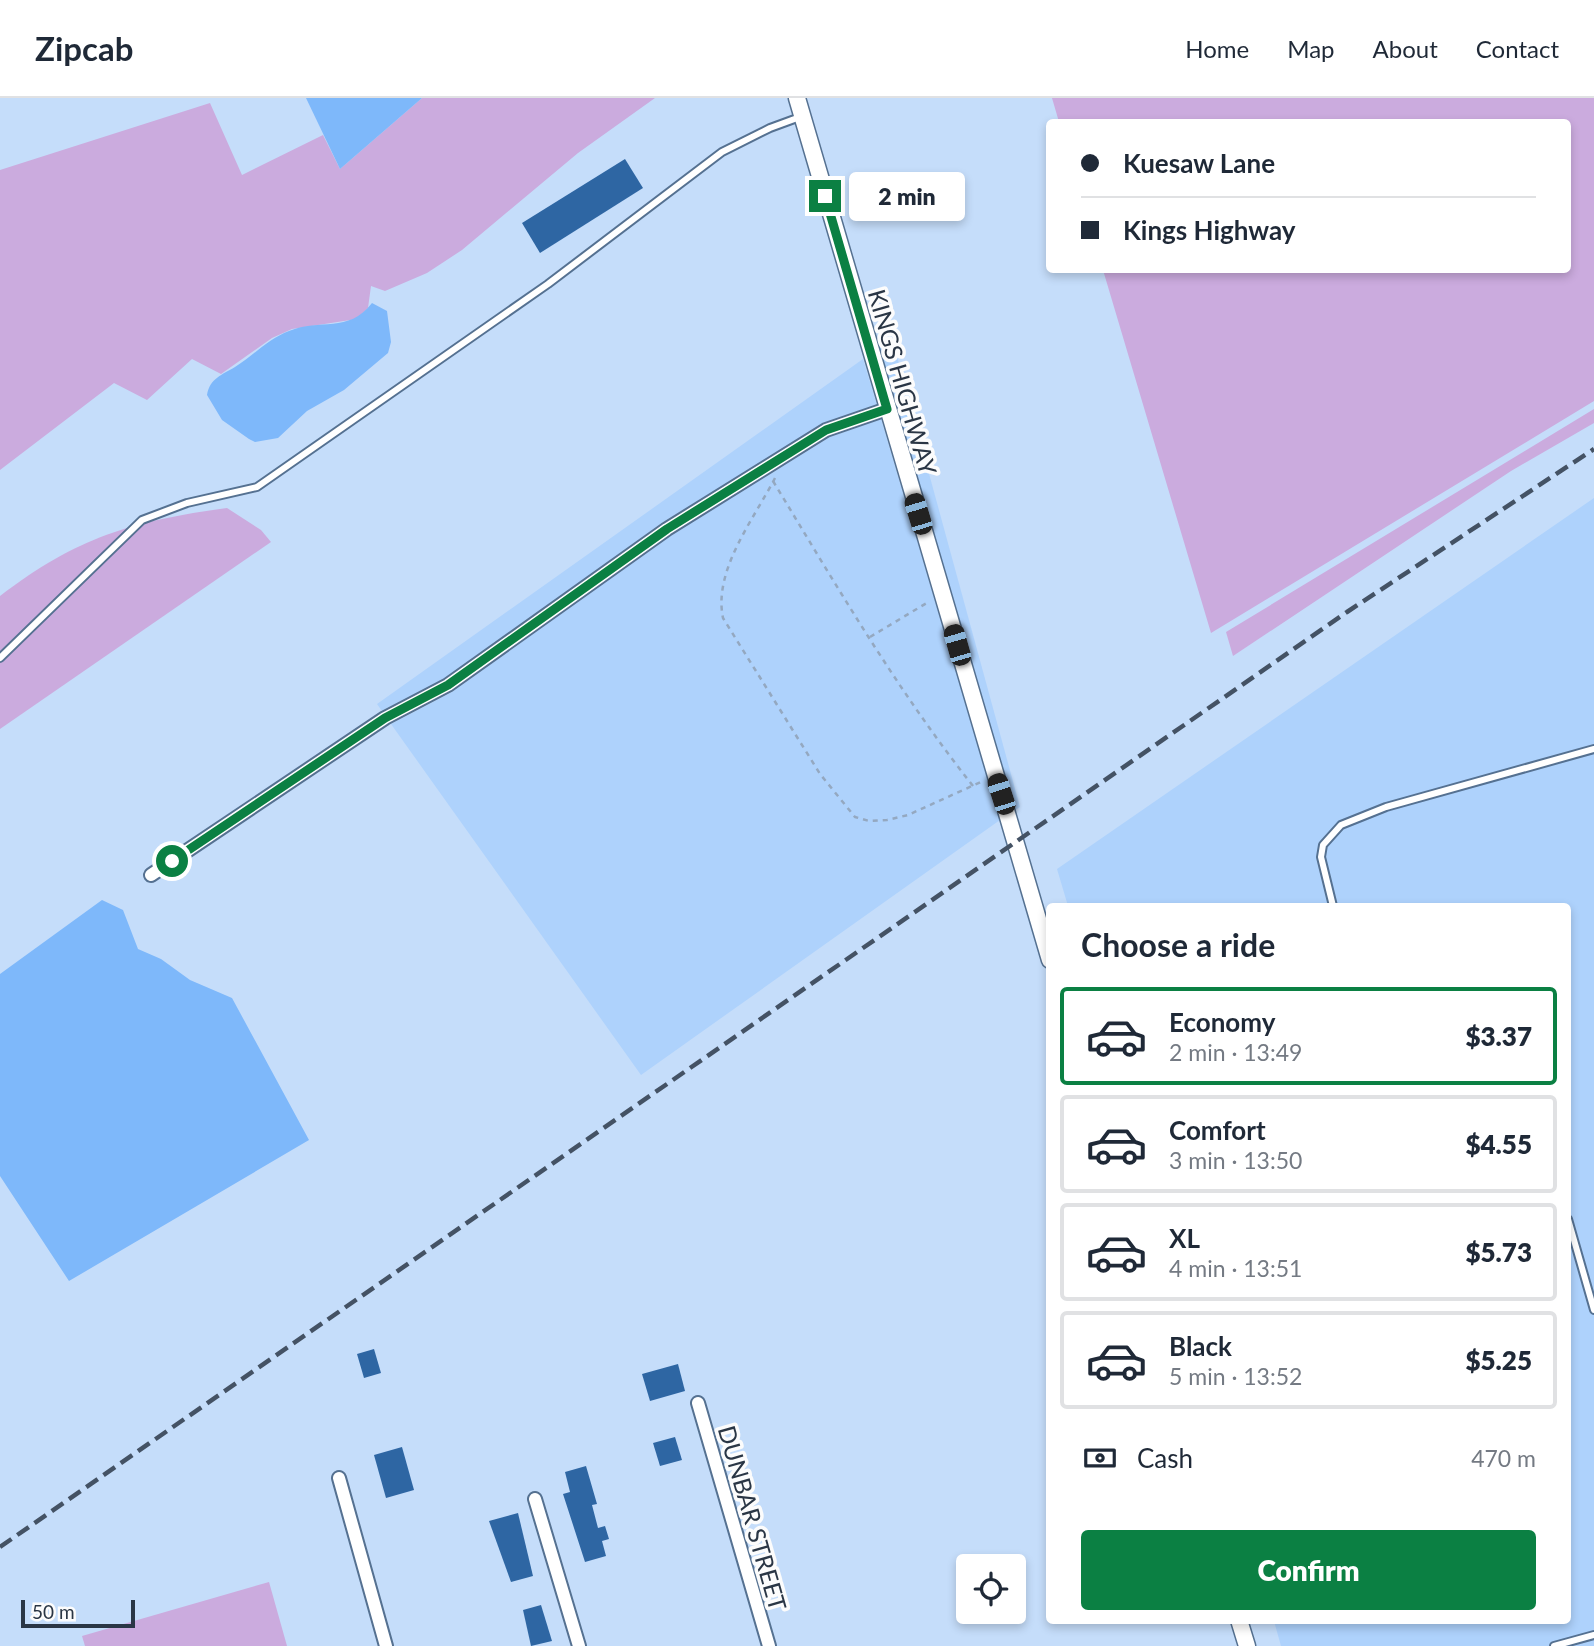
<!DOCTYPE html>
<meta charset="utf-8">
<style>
:root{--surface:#fff;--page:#f2f2f3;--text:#1f2937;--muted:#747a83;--line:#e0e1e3;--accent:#0b8043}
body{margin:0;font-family:Lato,sans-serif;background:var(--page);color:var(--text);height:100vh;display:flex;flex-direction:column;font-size:26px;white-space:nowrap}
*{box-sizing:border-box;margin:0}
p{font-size:23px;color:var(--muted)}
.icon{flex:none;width:38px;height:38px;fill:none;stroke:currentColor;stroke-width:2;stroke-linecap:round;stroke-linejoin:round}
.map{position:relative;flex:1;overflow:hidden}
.sheet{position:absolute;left:1046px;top:805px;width:525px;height:721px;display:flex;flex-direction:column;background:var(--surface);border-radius:7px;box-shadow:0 4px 10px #0003}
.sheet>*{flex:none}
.top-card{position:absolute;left:1046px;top:21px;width:525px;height:154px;border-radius:7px;box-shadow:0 4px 10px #0003;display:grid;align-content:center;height:154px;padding:0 35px;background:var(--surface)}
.fabs{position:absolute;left:956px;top:1456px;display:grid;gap:14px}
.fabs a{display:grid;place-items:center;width:70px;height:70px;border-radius:7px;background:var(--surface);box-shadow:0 4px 10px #0003;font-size:35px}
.scale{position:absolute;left:21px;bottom:18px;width:114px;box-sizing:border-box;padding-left:7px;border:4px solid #2a3645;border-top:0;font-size:19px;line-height:24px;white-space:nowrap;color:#2a3645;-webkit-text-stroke:5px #fcfcfc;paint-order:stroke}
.end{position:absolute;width:32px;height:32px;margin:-16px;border:9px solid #0b8043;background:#fff;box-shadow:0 0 0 4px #fff}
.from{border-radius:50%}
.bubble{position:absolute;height:49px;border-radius:7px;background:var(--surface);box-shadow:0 4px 10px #0003;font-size:23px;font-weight:800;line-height:49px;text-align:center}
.car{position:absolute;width:21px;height:42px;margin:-21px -10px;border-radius:9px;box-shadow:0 0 5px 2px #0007;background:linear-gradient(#222 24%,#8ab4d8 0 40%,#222 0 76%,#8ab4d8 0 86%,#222 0)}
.top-card b{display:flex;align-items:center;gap:24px;height:66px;font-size:26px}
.top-card b+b{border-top:2px solid var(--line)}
.top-card i{width:18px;height:18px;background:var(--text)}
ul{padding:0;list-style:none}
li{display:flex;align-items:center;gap:21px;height:98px;margin:0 14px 10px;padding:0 21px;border:4px solid var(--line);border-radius:7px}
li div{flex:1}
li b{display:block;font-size:26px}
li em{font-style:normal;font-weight:800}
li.selected{border-color:var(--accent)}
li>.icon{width:63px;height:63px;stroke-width:1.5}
h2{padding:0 35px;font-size:32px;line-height:84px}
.pay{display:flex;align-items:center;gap:18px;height:77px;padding:0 35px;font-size:26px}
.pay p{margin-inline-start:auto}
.primary-button{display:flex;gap:14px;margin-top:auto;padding:14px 35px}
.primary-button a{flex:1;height:80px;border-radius:7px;background:var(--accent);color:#fff;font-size:28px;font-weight:800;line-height:80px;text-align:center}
header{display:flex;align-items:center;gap:42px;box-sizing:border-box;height:98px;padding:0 35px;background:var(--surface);border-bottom:2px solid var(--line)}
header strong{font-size:33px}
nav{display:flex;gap:38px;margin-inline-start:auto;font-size:24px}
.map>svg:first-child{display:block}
.built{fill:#aed2fc}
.green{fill:#cbabde}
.water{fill:#7eb8fa}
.building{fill:#2e66a3}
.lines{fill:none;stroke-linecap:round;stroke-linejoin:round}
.service-casing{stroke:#557191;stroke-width:10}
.minor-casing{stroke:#557191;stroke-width:16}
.tertiary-casing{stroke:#557191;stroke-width:19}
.path{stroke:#94a8c0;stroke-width:2.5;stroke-dasharray:5 5;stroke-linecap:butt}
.service{stroke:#fff;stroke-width:6}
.minor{stroke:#fff;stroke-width:12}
.tertiary{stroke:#fff;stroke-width:16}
.rail{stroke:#445264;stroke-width:4.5;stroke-dasharray:14 7;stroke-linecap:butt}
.route{stroke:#0b8043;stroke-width:9}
.labels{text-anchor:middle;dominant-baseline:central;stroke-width:7;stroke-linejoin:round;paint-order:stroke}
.street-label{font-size:24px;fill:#2a3645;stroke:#fcfcfc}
</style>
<header>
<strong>Zipcab</strong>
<nav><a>Home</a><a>Map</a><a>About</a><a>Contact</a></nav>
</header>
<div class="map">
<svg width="1594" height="1548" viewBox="0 0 1594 1548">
<rect width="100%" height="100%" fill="#c5ddfa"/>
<g class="built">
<polygon points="892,240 1020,709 1015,712 878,250"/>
<polygon points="863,261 877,307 822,326 662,425 444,581 382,613 377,606"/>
<polygon points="881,321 1000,722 641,977 391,626 452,594 672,437 830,339"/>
<polygon points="1594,400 1594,1548 1281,1548 1274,1523 1568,1522 1568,808 1068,808 1057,771"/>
</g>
<g class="green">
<polygon points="422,0 655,0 578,55 462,152 427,175 385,193 371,188 368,210 357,221 292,231 272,240 221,276 192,261 147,302 114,285 0,372 0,72 210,5 242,77 323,37 340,71"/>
<polygon points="1052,0 1594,0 1594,303 1211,535 1103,172 1568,172 1568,24 1059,24"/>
<polygon points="1594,311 1594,325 1511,373 1233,558 1226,534"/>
<path d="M227 410 261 432 271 444 0 631V498C77 439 132 423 227 410Z"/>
<polygon points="269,1484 287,1548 85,1548 82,1538"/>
</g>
<g class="water">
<polygon points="306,0 422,0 340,71"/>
<path d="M372 205 387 213 391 244 388 255 344 292 307 313 278 340 255 344 249 341 222 322 207 297C210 280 222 277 235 269 254 257 268 241 289 233 320 220 348 236 372 205Z"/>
<polygon points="102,802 123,812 138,851 161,861 190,882 232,900 309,1042 69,1183 0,1078 0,876"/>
</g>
<g class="building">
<polygon points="625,61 643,90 540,155 522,125"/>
<polygon points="374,1251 381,1275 364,1280 357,1256"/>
<polygon points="678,1266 685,1293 650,1303 642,1276"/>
<polygon points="675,1339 682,1362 660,1368 653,1345"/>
<polygon points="402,1349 414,1392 386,1400 374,1357"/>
<polygon points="586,1368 597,1406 592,1407 598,1430 605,1428 609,1441 602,1443 606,1458 585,1464 563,1396 570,1394 565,1374"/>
<polygon points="518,1415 533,1478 511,1484 489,1423"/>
<polygon points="541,1507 552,1543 531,1548 523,1512"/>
</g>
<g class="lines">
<g class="service-casing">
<g id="service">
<polyline points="0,560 142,422 187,405 257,389 548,186 722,54 770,30 800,19"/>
<polyline points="1333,808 1321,759 1323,747 1341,727 1386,709 1594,651"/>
<polyline points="1568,1121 1594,1212"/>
<polyline points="1554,1548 1594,1537"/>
</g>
</g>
<g class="minor-casing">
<g id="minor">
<polyline points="151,777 385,620 448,587 667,431 826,332 887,311"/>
<polyline points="698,1305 769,1548"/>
<polyline points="339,1380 386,1548"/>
<polyline points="535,1401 579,1548"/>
</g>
</g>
<g class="tertiary-casing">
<g id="tertiary">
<polyline points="797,0 1050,862"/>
<polyline points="1239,1522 1247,1548"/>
</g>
</g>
<g class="path">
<path d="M775 380C754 421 713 472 723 520L820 676 855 719 869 723 887 722 908 717 983 683"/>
<path d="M773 383C836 487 897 592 973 688"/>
<polyline points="870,539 930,503"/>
</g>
<use href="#service" class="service"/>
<use href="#minor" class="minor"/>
<use href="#tertiary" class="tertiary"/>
<polyline class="rail" points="0,1449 1347,514 1594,351"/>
</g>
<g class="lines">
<polyline class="route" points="172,763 385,620 448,587 667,431 826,332 887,311 825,98"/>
</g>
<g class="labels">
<g class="street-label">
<text transform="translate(903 284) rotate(74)">KINGS HIGHWAY</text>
<text transform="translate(753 1420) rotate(74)">DUNBAR STREET</text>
</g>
</g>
</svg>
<div class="fabs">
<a><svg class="icon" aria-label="locate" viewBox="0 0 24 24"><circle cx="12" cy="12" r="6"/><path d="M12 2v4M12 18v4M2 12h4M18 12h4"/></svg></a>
</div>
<div class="scale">50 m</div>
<i class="end from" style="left:172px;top:763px"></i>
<i class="end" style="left:825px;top:98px"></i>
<div class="bubble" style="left:849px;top:74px;width:116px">2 min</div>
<i class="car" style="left:918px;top:416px;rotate:343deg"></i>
<i class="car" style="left:957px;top:547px;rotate:344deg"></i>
<i class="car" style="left:1001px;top:696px;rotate:342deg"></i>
<div class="top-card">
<b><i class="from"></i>Kuesaw Lane</b>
<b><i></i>Kings Highway</b>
</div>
<section class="sheet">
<h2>Choose a ride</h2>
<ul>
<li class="selected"><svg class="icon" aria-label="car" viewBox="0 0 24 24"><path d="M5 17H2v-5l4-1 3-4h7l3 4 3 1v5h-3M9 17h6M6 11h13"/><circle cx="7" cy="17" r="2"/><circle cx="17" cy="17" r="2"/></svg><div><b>Economy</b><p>2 min · 13:49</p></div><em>$3.37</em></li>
<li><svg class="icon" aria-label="car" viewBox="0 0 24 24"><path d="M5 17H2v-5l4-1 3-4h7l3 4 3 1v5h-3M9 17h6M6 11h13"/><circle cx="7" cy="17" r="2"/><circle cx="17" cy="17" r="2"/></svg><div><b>Comfort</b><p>3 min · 13:50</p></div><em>$4.55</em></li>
<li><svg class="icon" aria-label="car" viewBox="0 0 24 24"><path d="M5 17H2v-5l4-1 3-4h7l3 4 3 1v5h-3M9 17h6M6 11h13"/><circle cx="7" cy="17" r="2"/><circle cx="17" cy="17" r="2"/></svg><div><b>XL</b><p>4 min · 13:51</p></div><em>$5.73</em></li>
<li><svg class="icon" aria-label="car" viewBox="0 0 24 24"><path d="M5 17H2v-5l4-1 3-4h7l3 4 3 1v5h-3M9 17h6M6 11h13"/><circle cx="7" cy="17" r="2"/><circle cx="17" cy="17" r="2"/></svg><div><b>Black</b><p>5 min · 13:52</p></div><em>$5.25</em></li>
</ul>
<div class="pay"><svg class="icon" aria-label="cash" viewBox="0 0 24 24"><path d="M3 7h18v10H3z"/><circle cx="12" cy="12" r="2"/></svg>Cash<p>470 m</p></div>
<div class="primary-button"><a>Confirm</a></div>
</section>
</div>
